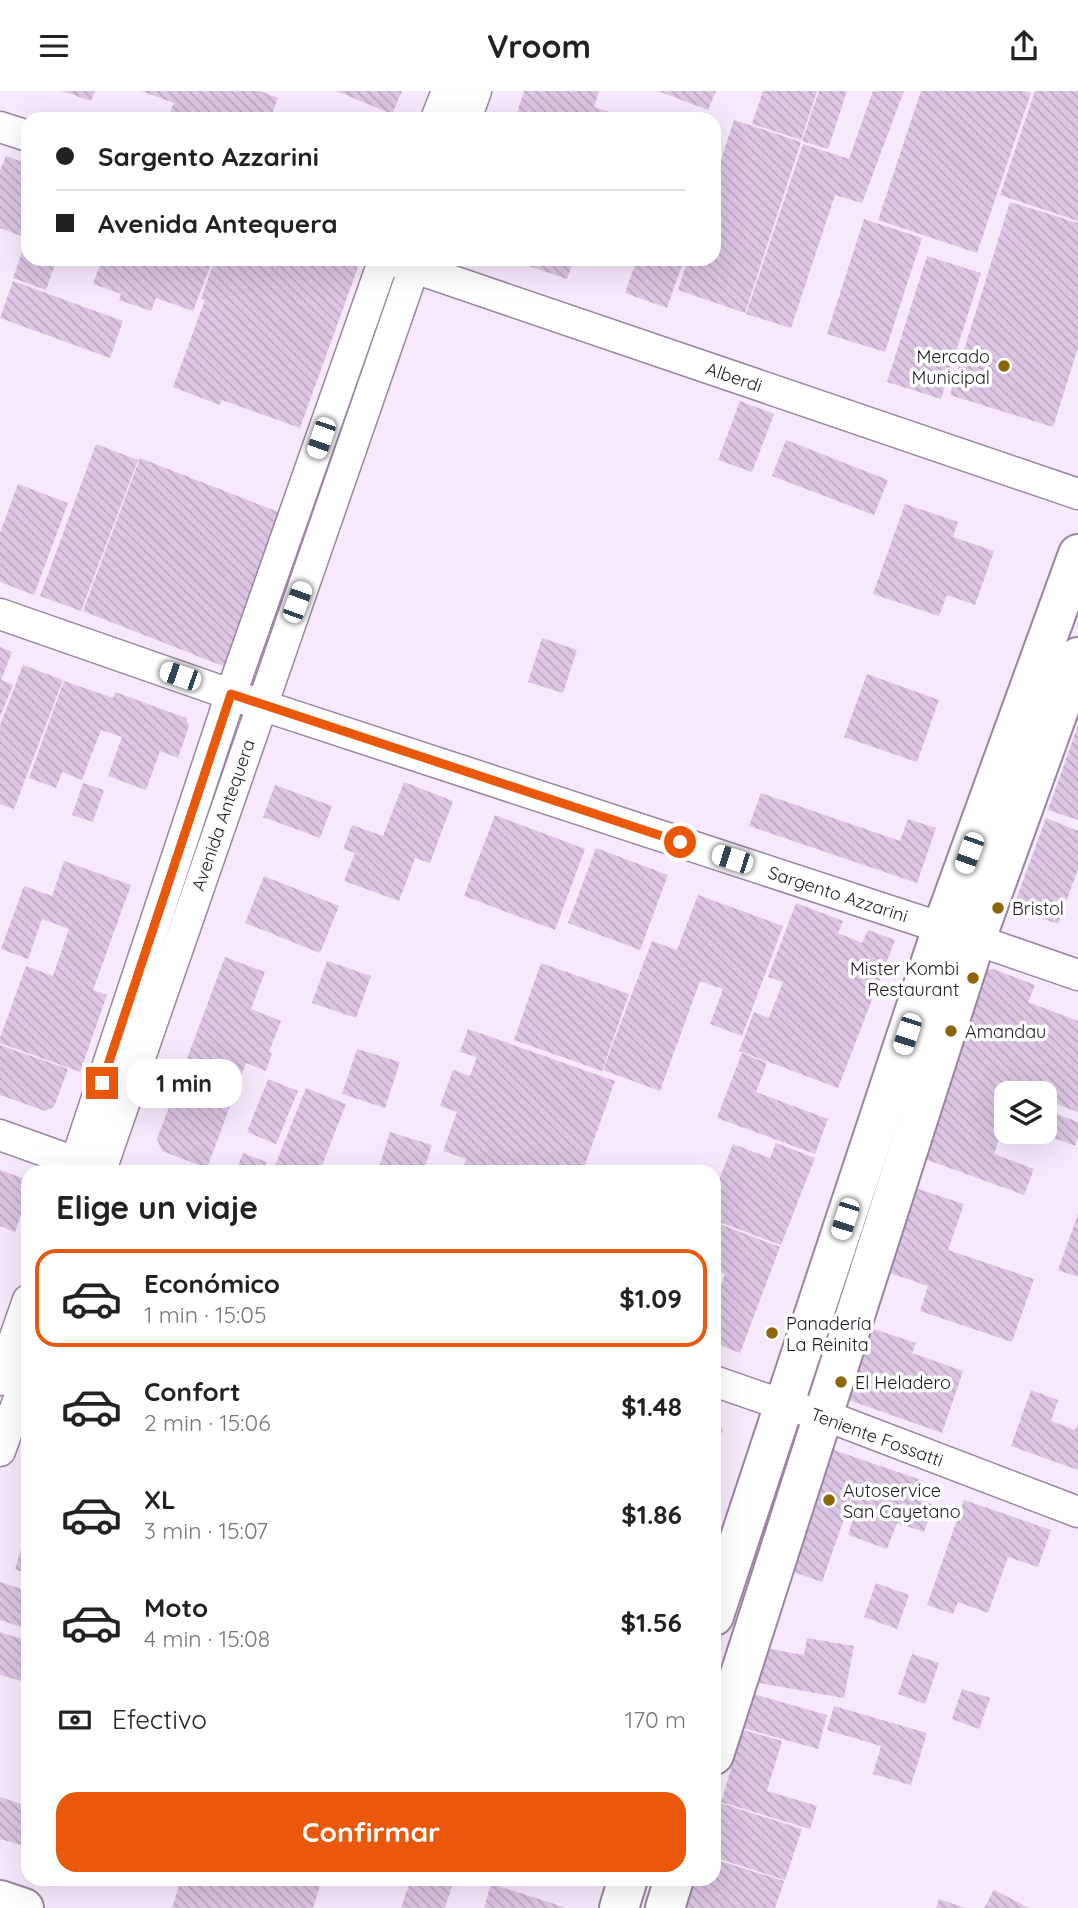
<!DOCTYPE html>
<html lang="es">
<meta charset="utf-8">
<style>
:root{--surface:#fff;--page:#f2f2f2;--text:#222;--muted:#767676;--line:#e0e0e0;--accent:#ea580c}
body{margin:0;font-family:Quicksand,sans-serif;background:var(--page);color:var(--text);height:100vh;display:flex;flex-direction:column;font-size:26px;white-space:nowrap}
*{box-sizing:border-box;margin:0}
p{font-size:23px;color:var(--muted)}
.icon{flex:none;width:38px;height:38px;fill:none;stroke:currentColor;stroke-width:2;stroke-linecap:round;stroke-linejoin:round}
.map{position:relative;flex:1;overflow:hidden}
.drawer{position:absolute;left:21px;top:1074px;width:700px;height:721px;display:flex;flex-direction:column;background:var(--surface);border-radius:21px;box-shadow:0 7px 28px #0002}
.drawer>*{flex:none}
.guide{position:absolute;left:21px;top:21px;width:700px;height:154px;border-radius:21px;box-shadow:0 7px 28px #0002;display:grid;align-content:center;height:154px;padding:0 35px;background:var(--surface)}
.controls{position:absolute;left:994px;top:990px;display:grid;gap:14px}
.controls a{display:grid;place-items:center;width:63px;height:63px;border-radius:14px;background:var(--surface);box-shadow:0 7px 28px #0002;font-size:35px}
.end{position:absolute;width:32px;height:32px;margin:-16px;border:9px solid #ea580c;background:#fff;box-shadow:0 0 0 4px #fff}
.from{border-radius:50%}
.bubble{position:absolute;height:49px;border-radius:21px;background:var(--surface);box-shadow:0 7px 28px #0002;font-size:23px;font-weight:700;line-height:49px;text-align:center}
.car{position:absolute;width:21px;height:42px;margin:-21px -10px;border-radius:9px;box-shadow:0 0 5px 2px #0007;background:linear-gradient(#fff 24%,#345 0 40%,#fff 0 76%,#345 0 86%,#fff 0)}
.guide b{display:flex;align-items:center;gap:24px;height:66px;font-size:26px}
.guide b+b{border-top:2px solid var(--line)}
.guide i{width:18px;height:18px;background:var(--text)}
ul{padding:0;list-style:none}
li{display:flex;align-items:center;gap:21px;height:98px;margin:0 14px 10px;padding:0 21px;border:4px solid transparent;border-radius:21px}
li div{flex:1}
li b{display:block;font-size:26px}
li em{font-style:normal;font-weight:700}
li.active{border-color:var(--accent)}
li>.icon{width:63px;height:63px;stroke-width:1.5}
h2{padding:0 35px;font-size:32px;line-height:84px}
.pay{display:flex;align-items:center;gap:18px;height:77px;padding:0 35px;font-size:26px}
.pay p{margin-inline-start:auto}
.action{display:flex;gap:14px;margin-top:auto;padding:14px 35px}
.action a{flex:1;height:80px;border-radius:21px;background:var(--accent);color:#fff;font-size:28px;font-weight:700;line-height:80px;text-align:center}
header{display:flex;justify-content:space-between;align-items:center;height:91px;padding:0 35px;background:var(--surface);font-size:32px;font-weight:700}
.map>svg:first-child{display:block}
.building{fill:url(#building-back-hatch)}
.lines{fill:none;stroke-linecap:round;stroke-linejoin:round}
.minor-casing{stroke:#9a84a0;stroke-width:33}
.secondary-casing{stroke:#9a84a0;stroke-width:42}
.primary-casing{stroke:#9a84a0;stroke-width:42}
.minor{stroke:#fff;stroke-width:30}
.secondary{stroke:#fff;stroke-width:38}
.primary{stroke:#fff;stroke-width:38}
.route{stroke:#ea580c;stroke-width:9}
.poi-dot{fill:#8c6607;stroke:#fff;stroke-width:2.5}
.labels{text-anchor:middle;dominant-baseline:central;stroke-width:7;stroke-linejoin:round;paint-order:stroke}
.poi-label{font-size:18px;fill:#201823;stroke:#fff;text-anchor:start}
.street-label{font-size:18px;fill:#201823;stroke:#fff}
</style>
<header><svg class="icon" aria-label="menu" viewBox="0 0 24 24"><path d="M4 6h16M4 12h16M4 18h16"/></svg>Vroom<svg class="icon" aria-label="share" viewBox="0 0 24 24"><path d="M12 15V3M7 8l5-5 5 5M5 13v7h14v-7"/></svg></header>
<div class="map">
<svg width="1078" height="1817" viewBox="0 0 1078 1817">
<defs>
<pattern id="building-back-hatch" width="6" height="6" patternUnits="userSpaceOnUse" patternTransform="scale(1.75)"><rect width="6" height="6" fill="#ddc5e4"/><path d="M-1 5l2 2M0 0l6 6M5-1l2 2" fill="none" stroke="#bda8c3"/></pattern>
</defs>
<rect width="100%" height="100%" fill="#f7e9fc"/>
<g class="building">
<polygon points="62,0 95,0 91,10"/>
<polygon points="141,0 260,0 278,7 272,23 284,28 167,28 174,12"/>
<polygon points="336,0 402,0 392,23"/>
<polygon points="524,0 599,0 594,16 622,25 621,28 515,28"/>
<polygon points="658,0 716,0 708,19"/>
<polygon points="763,0 817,0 801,49 752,33"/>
<polygon points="819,0 847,0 828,58 802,50"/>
<polygon points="873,0 904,0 862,112 835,104 791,237 746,223 803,53 849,68"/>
<polygon points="921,0 1024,0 1031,2 977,162 878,129"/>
<polygon points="1035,0 1078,0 1078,130 1000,104"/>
<polygon points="734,29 801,51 745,222 678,199 688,168 714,168 714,90"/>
<polygon points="6,65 25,72 20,83 28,86 28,168 57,168 46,199 13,187 27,147 0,137 0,80"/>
<polygon points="1010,111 1078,132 1078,257 1053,336 950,304"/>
<polygon points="864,128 922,147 885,261 827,243"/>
<polygon points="927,165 981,182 941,308 887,291"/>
<polygon points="102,168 213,168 193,220 156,207 151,220 119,209 121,203 93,193"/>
<polygon points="215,168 249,168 271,176 273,168 336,168 358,176 300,337 222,309 220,314 173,296 205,209 201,208"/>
<polygon points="508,168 574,168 567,188"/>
<polygon points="637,168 684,168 667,217 625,202"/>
<polygon points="13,190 123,230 110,267 0,227"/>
<polygon points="740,310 774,323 752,381 718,369"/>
<polygon points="786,349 888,389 874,424 772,385"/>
<polygon points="96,353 138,369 81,520 40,505"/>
<polygon points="140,367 286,424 228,577 83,520"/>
<polygon points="18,393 68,412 34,504 0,491 0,442"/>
<polygon points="905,413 958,431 953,446 994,460 975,514 947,504 939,525 873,503"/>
<polygon points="542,547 577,559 563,602 528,591"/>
<polygon points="0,556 12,561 1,589 13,594 0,626"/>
<polygon points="23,574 63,589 14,718 0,713 0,634"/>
<polygon points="867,583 939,609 917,671 844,646"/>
<polygon points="64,590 113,607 115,601 186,627 189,635 178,667 160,660 146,699 108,685 122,646 101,639 82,689 62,681 56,697 29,687"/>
<polygon points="1078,634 1078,729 1048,719"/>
<polygon points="404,691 453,710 430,772 415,767 399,810 344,790 355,762 343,758 352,734 383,745"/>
<polygon points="83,692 104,699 93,731 72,724"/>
<polygon points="275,694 332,715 320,747 263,726"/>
<polygon points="761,702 900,750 908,728 936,737 917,792 749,735"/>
<polygon points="495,724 585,758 555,839 464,805"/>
<polygon points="1046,727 1078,740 1078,778 1058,833 1013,817"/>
<polygon points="596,757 668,784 640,859 568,832"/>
<polygon points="64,770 131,794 93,899 107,904 80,981 0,952 0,947 26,875 53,885 69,838 42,828 28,868 1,858 24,795 52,805"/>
<polygon points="264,785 339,815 320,862 245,832"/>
<polygon points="698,804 783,835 742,945 710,933 723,898 700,890 660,1000 603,979 652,850 677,859"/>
<polygon points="796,812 843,830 838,842 862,852 868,839 895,849 838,997 739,960 754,921 769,927 783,891 768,886"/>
<polygon points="225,866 265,881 251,918 281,930 269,961 272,962 266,980 246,972 207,1077 162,1060 157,1048"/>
<polygon points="327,870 371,885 356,927 312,912"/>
<polygon points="541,872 629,903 602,980 514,949"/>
<polygon points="993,878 1035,894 1028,911 1078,930 1078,1021 1045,1009 1045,1003 1006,1003 1006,1041 1015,1041 1012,1050 1000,1045 994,1063 1034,1078 1024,1104 908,1062 976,881"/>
<polygon points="468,938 615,990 582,1082 462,1082 466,1068 443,1060 457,1021 440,1015 453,979 470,985 477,966 460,961"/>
<polygon points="0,954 68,978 54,1016 45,1020 0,1004"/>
<polygon points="357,958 400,971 385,1017 342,1003"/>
<polygon points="742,962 767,972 756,1001 828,1028 815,1063 717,1027"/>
<polygon points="268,988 298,1000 276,1053 247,1041"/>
<polygon points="306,997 346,1013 319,1082 284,1082 274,1077"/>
<polygon points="1048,1020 1078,1031 1078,1046 1075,1055 1040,1042 1045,1041 1045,1029"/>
<polygon points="390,1041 432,1054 423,1082 377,1082"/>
<polygon points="776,1052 815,1067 781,1154 714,1129 714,1102 733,1053 770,1067"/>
<polygon points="243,1062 267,1071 263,1082 235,1082"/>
<polygon points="0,1079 25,1088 28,1093 28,1103 15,1141 0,1135"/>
<polygon points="900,1092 964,1113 948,1159 1034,1188 1012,1251 920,1220 928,1195 872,1176 885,1138 916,1147 884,1136"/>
<polygon points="1078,1123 1078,1186 1058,1179"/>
<polygon points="714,1131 780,1156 740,1262 714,1252 714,1213 725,1183 714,1179"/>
<polygon points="871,1237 916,1252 912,1262 963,1280 942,1342 846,1308"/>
<polygon points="1031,1299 1058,1309 1051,1330 1075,1339 1078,1332 1078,1379 1011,1355"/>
<polygon points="714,1326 723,1338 714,1361"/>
<polygon points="828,1357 924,1390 918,1408 933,1414 924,1441 897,1432 887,1458 848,1444 856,1420 849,1418 852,1405 822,1491 776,1475"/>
<polygon points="964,1409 1051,1439 1038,1476 1008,1466 988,1522 958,1511 953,1523 927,1514"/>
<polygon points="23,1452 28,1454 28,1483 15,1478"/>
<polygon points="0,1491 28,1500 28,1538 0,1529"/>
<polygon points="876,1492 909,1504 897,1538 864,1526"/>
<polygon points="0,1541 28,1550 28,1592 0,1584"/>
<polygon points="807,1547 854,1555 844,1607 748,1590 754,1555 804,1564"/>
<polygon points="912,1563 939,1572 925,1613 898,1603"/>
<polygon points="962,1598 990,1607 979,1638 952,1628"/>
<polygon points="743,1600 827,1624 818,1658 733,1634"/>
<polygon points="834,1615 927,1642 911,1694 873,1683 881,1655 827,1639"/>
<polygon points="743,1639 782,1650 767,1700 817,1715 810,1738 721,1711"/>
<polygon points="0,1706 28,1715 28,1756 0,1748"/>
<polygon points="714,1710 802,1738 785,1789 714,1766"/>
<polygon points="714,1768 784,1790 775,1817 685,1817 688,1809 678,1805 683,1788 714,1788"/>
<polygon points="181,1788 322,1788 313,1817 172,1817"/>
<polygon points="411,1788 454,1789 445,1817 401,1817"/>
<polygon points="491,1793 564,1816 564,1817 484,1817"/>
<polygon points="994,1799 1029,1817 984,1817"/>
<polygon points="939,1808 965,1817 936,1817"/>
</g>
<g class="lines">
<g class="minor-casing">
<g id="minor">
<polyline points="436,28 447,0"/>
<polyline points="466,28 476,0"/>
<polyline points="0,36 28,45"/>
<polyline points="397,171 1078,403"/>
<polyline points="0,523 261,614 942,837 1078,884"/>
<polyline points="0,1044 95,1078"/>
<polyline points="72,1082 231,603 384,168"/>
<polyline points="100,1082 417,168"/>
<polyline points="0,1289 28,1209"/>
<polyline points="714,1290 783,1314 824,1324 1078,1421"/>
<polyline points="0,1360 28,1282"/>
</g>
</g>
<g class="secondary-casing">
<polyline id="secondary" points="0,1809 24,1817"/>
</g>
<g class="primary-casing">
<g id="primary">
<polyline points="714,1525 942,837 1078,463"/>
<polyline points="714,1664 976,848 1078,566"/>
<polyline points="619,1817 628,1788"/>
<polyline points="665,1817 674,1788"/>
</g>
</g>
<use href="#minor" class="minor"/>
<use href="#secondary" class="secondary"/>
<use href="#primary" class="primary"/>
</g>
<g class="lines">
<polyline class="route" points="102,992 231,603 680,751"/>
</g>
<g class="poi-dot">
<circle cx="1004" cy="275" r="7"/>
<circle cx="998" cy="817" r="7"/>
<circle cx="973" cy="887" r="7"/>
<circle cx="951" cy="940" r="7"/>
<circle cx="772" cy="1242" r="7"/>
<circle cx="841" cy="1291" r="7"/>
<circle cx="829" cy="1409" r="7"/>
</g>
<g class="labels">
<g class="poi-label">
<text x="990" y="265" text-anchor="end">Mercado<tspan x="990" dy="21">Municipal</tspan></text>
<text x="1012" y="817">Bristol</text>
<text x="959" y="877" text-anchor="end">Mister Kombi<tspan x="959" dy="21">Restaurant</tspan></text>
<text x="965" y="940">Amandau</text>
<text x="786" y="1232">Panadería<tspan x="786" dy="21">La Reinita</tspan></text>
<text x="855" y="1291">El Heladero</text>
<text x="843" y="1399">Autoservice<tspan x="843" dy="21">San Cayetano</tspan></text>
</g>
<g class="street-label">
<text transform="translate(734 286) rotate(19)">Alberdi</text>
<text transform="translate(223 724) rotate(-71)">Avenida Antequera</text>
<text transform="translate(838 803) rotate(18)">Sargento Azzarini</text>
<text transform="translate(877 1346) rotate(20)">Teniente Fossatti</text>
</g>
</g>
</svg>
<div class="controls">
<a><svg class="icon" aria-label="layers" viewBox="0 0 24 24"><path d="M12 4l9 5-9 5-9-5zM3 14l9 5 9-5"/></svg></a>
</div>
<i class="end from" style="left:680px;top:751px"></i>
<i class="end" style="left:102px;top:992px"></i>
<div class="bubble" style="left:126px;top:968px;width:116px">1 min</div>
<i class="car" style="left:321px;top:347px;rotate:199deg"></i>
<i class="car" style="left:297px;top:511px;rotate:20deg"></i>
<i class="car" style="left:180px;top:585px;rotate:289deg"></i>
<i class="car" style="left:969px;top:762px;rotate:200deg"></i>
<i class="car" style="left:732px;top:768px;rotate:288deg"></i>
<i class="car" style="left:907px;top:943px;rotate:198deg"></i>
<i class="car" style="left:845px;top:1128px;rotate:198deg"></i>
<div class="guide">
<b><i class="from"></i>Sargento Azzarini</b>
<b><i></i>Avenida Antequera</b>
</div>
<section class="drawer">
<h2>Elige un viaje</h2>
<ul>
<li class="active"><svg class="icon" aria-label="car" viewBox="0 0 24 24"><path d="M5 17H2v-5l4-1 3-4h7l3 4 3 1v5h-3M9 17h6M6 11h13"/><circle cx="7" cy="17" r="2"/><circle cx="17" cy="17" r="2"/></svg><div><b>Económico</b><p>1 min · 15:05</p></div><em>$1.09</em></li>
<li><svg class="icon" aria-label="car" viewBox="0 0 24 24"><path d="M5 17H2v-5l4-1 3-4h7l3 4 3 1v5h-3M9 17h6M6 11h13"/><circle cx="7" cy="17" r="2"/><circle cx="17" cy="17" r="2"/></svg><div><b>Confort</b><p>2 min · 15:06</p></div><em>$1.48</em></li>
<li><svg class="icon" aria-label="car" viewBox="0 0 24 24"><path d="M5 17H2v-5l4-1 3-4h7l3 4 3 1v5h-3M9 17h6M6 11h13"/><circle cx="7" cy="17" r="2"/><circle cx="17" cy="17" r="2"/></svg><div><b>XL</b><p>3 min · 15:07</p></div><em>$1.86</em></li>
<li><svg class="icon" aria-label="car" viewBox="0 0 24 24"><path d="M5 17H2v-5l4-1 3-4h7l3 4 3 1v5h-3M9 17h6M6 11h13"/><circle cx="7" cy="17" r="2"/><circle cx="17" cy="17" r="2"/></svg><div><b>Moto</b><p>4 min · 15:08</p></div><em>$1.56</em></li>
</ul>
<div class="pay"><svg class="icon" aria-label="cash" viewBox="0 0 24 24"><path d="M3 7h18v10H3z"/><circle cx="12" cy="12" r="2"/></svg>Efectivo<p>170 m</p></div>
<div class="action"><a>Confirmar</a></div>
</section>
</div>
